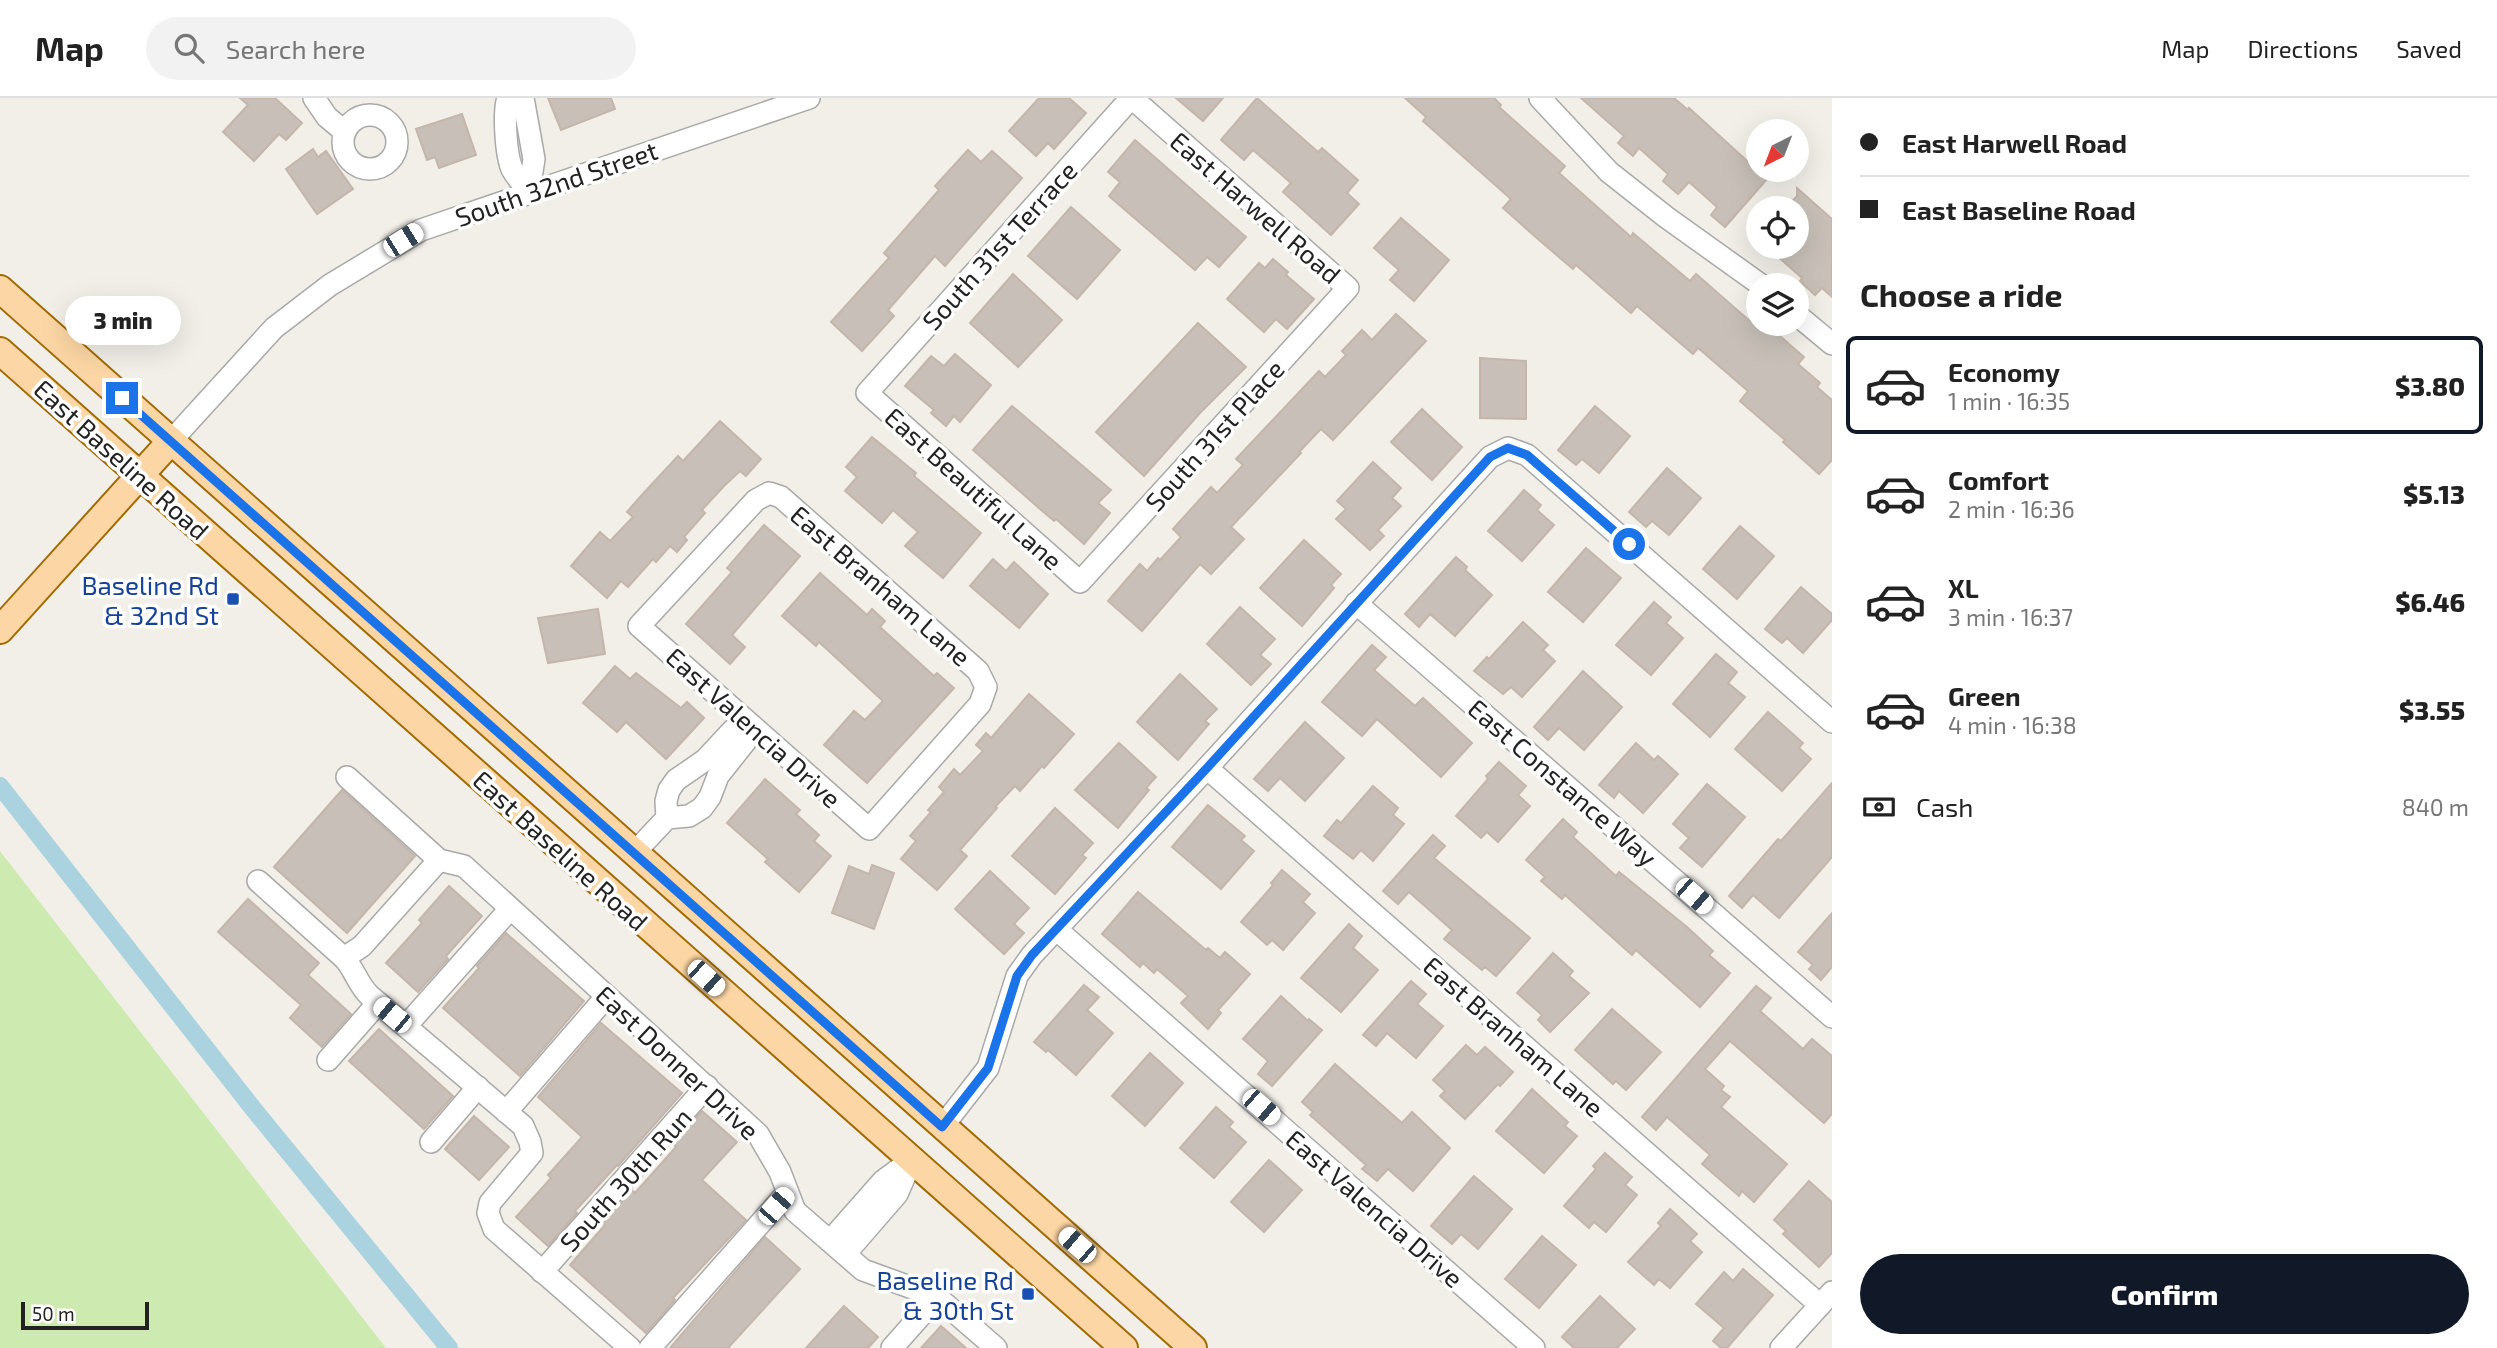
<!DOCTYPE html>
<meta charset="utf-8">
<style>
:root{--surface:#fff;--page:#f2f2f2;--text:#222;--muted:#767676;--line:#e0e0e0;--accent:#111827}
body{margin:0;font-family:"Exo 2",sans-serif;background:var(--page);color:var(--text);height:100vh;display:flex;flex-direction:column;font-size:26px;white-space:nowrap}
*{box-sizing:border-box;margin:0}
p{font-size:23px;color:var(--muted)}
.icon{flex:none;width:38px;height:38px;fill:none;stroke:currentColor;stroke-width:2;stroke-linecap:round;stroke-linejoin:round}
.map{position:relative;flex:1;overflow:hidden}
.sheet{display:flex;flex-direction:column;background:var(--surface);width:665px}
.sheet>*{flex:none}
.top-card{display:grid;align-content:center;height:154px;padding:0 28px;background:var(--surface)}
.needle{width:46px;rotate:222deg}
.tools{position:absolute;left:1746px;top:21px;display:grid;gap:14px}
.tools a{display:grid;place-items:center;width:63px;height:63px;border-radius:50%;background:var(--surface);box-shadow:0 7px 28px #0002;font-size:35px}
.scale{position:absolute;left:21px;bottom:18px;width:128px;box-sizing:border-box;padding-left:7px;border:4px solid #222;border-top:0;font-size:19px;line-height:24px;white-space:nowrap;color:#222;-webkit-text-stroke:5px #fff;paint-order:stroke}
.end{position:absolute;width:32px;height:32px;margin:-16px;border:9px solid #1a73e8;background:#fff;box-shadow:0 0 0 4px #fff}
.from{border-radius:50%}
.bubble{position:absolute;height:49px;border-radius:24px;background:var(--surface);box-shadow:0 7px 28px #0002;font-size:23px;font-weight:800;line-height:49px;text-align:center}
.car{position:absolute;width:21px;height:42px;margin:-21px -10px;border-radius:9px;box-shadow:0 0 5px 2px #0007;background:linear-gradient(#fff 24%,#345 0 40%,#fff 0 76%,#345 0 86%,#fff 0)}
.top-card b{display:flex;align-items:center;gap:24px;height:66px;font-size:26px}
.top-card b+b{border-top:2px solid var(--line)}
.top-card i{width:18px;height:18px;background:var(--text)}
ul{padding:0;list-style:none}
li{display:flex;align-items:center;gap:21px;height:98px;margin:0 14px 10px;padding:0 14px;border:4px solid transparent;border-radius:10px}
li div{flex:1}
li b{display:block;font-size:26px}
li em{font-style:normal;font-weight:800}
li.selected{border-color:var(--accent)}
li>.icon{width:63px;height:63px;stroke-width:1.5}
h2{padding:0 28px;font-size:32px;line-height:84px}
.pay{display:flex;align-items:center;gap:18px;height:77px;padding:0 28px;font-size:26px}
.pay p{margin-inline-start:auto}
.cta{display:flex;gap:14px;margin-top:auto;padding:14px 28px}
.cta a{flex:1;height:80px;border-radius:42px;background:var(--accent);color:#fff;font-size:28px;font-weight:800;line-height:80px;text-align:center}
header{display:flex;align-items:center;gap:42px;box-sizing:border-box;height:98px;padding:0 35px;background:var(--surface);border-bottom:2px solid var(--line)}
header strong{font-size:33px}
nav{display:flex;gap:38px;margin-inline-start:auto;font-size:24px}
.search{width:490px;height:63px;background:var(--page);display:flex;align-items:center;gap:18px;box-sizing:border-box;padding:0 24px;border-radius:38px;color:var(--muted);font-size:26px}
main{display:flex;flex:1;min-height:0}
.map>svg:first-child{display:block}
.grass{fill:#cdebb0}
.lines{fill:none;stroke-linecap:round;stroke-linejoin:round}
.canal{stroke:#aad3df;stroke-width:18}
.building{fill:#c7bfb8;stroke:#c4b6ab;stroke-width:2}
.minor-casing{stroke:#a9a9a9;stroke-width:24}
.major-casing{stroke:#a06b00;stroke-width:30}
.minor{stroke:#fff;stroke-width:21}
.major{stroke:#fcd6a4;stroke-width:26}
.route{stroke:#1a73e8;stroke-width:9}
.transit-dot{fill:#1a4fb4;stroke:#fff;stroke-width:2.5}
.labels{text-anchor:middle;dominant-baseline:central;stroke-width:7;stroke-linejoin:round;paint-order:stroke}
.street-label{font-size:26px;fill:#222;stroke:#fff}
.transit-label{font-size:26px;fill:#164399;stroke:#fff;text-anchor:end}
</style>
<header>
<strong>Map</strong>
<div class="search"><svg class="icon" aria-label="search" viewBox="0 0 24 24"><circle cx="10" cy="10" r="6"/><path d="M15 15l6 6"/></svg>Search here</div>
<nav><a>Map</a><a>Directions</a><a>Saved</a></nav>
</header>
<main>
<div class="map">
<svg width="1832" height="1250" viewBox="0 0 1832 1250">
<rect width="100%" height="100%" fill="#f2efe9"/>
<polygon class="grass" points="0,753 386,1250 0,1250"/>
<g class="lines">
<polyline class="canal" points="0,688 255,1013 449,1250"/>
</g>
<g class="building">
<polygon points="240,0 275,0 302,25 286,42 279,36 254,63 223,34 248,7"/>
<polygon points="548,0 611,0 615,11 561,32"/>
<polygon points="1039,0 1069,0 1086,15 1054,51 1048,45 1036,58 1009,33"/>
<polygon points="1176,0 1223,0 1203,23"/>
<polygon points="1257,0 1318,54 1322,50 1358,82 1347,95 1359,106 1331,137 1283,94 1291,85 1253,52 1244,62 1221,42"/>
<polygon points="1405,0 1494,0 1501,7 1499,9 1565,68 1559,75 1631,139 1633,135 1690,183 1696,176 1760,232 1766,226 1804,259 1798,266 1820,285 1817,289 1832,302 1832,362 1819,376 1783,344 1785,342 1740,303 1748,293 1698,250 1693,256 1637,208 1631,215 1576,167 1573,171 1539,142 1503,110 1511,101 1423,23 1426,19"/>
<polygon points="1581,0 1674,0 1688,12 1689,10 1767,81 1725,129 1711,117 1717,109 1689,84 1678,96 1663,83 1668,76 1639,50 1633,58 1618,45 1624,38"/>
<polygon points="462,16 476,57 439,70 435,59 427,62 416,31"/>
<polygon points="1135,42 1246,139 1219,169 1207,159 1195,172 1109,98 1120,84 1108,74"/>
<polygon points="313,51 318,59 326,53 353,91 317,116 286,71"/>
<polygon points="968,52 981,64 992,53 1022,80 945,168 935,158 888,212 894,218 862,253 831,224 889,160 884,155 939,92 935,88"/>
<polygon points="1797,90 1832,121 1832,199 1822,190 1815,197 1800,183 1802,180 1767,149 1797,149 1797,110 1786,110 1797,98"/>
<polygon points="1071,109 1120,152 1077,201 1028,158"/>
<polygon points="1401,120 1449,162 1414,203 1390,182 1399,172 1374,150"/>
<polygon points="1273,161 1288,174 1286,177 1314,201 1287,231 1276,221 1264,234 1227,201 1259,165 1265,170"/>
<polygon points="1013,176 1062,222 1018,269 970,225"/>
<polygon points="1396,216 1426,243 1333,342 1321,331 1299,354 1301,355 1231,429 1244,441 1211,476 1200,466 1142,533 1108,503 1140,466 1147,473 1158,460 1160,462 1181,439 1173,431 1211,389 1217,395 1243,367 1236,361 1319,273 1325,279 1346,257 1342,253 1362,232 1372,242"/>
<polygon points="1198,225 1246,269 1200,315 1144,378 1096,334"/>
<polygon points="955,256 991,287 960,324 954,318 946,328 931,315 934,312 905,288 931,258 944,268"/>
<polygon points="1480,260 1526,263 1526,321 1480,320"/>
<polygon points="1012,308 1111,392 1098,405 1110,415 1084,446 1056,421 1054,423 1040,411 973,352"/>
<polygon points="1595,308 1630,338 1599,375 1582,361 1576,367 1558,352"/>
<polygon points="1422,311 1462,349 1432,382 1391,344"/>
<polygon points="720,323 761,361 746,378 740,373 724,388 702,412 705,415 684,439 687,442 677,454 670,448 656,464 653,461 628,489 621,483 607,500 571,468 600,434 610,443 633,419 627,414 640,399 678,358 683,363"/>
<polygon points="872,339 916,375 914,378 981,435 943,480 905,448 918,434 893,412 882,425 845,393 857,379 846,369"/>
<polygon points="1373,364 1401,390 1392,400 1401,408 1378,432 1384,438 1370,452 1336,421 1346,411 1337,403"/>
<polygon points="1667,370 1701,400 1669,437 1652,423 1646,429 1629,414"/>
<polygon points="1524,392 1541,407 1537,412 1554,427 1522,463 1488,433"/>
<polygon points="764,427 800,458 732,537 745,549 730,566 686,526 732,474 727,470"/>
<polygon points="1740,428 1774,458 1737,501 1703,471"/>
<polygon points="1304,442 1341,476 1331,487 1334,490 1302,528 1260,490"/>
<polygon points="1586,450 1621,480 1583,524 1548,494"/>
<polygon points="1456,459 1467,469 1465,472 1492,497 1455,538 1430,516 1419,529 1405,516"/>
<polygon points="993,461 1006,473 1014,464 1048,496 1019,530 970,488"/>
<polygon points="820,475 867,517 872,511 885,523 880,529 934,578 937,575 954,590 867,685 824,647 854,613 865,622 883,603 819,544 816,548 782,518"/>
<polygon points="1801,489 1832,516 1832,522 1803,555 1787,540 1782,545 1765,531"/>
<polygon points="1654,504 1671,519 1666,525 1683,540 1651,577 1616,547"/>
<polygon points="1240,509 1275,541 1260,557 1271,566 1251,587 1207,546"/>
<polygon points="598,511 605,556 548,565 538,520"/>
<polygon points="1523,524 1548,547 1543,552 1555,563 1522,599 1511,589 1503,596 1474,573 1487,559 1489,561"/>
<polygon points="1372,547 1386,559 1374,572 1415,608 1423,600 1472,645 1441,679 1377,621 1362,638 1322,604"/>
<polygon points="1716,556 1737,574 1728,585 1745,599 1710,639 1673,606"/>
<polygon points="615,568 630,581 636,575 681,610 687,604 704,620 666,661 626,624 617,634 583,605"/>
<polygon points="1583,573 1622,609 1584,652 1559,630 1548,642 1534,629"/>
<polygon points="1180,576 1217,611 1205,623 1209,626 1178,662 1137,624"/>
<polygon points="1029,596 1074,636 1044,670 1042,668 1020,693 1015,688 995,709 997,710 960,752 967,758 937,792 901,761 916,743 910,738 931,714 928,712 944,694 939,689 954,671 960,677 983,653 976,647 986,635 991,640"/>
<polygon points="1768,614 1803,645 1799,650 1811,661 1782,693 1735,651"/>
<polygon points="1305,624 1344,660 1305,703 1280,680 1268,693 1254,681"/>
<polygon points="1119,645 1156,679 1146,690 1149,692 1118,730 1075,692"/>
<polygon points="1636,645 1654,662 1658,658 1678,676 1643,715 1619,693 1614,700 1599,687"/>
<polygon points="1499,664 1526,688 1518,697 1530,708 1498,744 1487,734 1481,740 1456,718 1488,681 1486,678"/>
<polygon points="765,681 800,712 796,716 819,737 814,743 831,758 799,794 765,764 768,761 727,725"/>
<polygon points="1832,685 1832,759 1779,820 1753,797 1742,810 1729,798 1778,741 1781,743"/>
<polygon points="1707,686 1745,719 1702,769 1680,750 1689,740 1673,726"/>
<polygon points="1373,688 1398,710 1393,717 1404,726 1373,763 1361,752 1353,761 1324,738 1337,722 1341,725"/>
<polygon points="342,692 415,758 347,835 274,769"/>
<polygon points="1208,707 1245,738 1241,742 1254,753 1221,791 1172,749"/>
<polygon points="1055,710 1093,745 1082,757 1086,760 1055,796 1012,758"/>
<polygon points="1563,721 1577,734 1573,739 1616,778 1619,774 1687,829 1713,853 1709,857 1730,875 1700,909 1636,852 1632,857 1565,797 1562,801 1541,783 1545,779 1526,762"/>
<polygon points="1433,737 1445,748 1434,760 1530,840 1496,878 1485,869 1482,872 1444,841 1452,832 1409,794 1398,806 1383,793"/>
<polygon points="872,767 894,775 874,831 832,815 849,768 869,776"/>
<polygon points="1282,772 1310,796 1303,804 1315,815 1283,852 1272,842 1267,847 1241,824 1273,787 1271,785"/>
<polygon points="990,773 1029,810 1014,826 1024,835 1004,856 955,811"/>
<polygon points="449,788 482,818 446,858 448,861 418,894 386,865 422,825 419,822"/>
<polygon points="1138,794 1206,852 1208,850 1220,860 1225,854 1250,876 1218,912 1221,915 1208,931 1181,905 1188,898 1157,871 1154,875 1143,865 1140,869 1102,836"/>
<polygon points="248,801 319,865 308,877 351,916 322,949 290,920 301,907 218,834"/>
<polygon points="1832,815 1832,869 1821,882 1809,871 1813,867 1798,854"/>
<polygon points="1349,826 1362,838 1353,850 1378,872 1341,914 1301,880"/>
<polygon points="506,835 584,903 520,978 443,910 479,870 477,868"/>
<polygon points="1553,855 1573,873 1569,878 1589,895 1550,934 1538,922 1542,917 1517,895"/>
<polygon points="1411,883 1426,896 1417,906 1443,928 1416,960 1387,935 1376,948 1363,937"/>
<polygon points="1084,887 1099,899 1087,912 1113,935 1076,977 1048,952 1046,954 1034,944"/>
<polygon points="1756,888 1771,900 1760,913 1803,951 1812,941 1832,958 1832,1016 1824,1025 1730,943 1705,971 1724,988 1721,992 1730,999 1721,1009 1787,1066 1754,1104 1742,1093 1739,1098 1702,1066 1710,1057 1667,1019 1656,1032 1642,1019"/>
<polygon points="1281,898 1308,923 1309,921 1322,932 1272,988 1258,976 1268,963 1243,941"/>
<polygon points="1612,911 1661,954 1626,992 1616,983 1613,986 1575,952"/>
<polygon points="601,925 682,995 618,1068 617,1067 575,1113 577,1115 548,1148 516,1119 551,1080 548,1077 582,1039 538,999"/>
<polygon points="379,931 453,998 424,1031 349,963"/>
<polygon points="1466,947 1477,957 1485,949 1513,974 1500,988 1498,986 1465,1021 1440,998 1445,993 1433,982"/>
<polygon points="1150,955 1183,985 1145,1028 1112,998"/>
<polygon points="1335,966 1402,1025 1412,1014 1450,1050 1413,1093 1388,1071 1377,1083 1362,1071 1366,1067 1310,1017 1313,1014 1302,1004"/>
<polygon points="1532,991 1568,1024 1565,1028 1577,1038 1544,1075 1496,1033"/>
<polygon points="1216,1009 1233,1024 1229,1029 1246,1044 1214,1080 1180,1050"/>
<polygon points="702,1013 737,1044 702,1082 746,1122 673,1200 675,1202 646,1235 570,1167 605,1127 603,1125 632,1092 635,1095 676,1049 673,1046"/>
<polygon points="474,1018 509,1049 479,1082 445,1051"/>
<polygon points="1605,1055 1632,1079 1625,1087 1637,1097 1606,1134 1594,1124 1589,1130 1564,1108 1596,1071 1593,1068"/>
<polygon points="1269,1062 1302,1092 1264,1134 1231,1104"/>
<polygon points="1474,1078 1512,1111 1478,1151 1461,1136 1452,1146 1431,1128"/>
<polygon points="1809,1083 1832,1104 1832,1155 1819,1169 1783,1136 1786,1133 1774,1122"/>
<polygon points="1670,1111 1697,1136 1690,1143 1702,1154 1670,1190 1659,1181 1654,1187 1628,1164 1661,1128 1658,1125"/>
<polygon points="1542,1138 1576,1167 1539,1210 1505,1181"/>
<polygon points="765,1139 800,1171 728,1250 670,1250"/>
<polygon points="1743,1171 1773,1197 1727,1250 1721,1250 1713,1243 1724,1230 1696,1206 1724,1174 1733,1183"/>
<polygon points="1600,1198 1635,1231 1617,1250 1574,1250 1562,1239"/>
<polygon points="844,1208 878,1239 868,1250 806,1250"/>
<polygon points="941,1228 966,1250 921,1250"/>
</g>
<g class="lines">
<g class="minor-casing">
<g id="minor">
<polyline points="314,0 327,19 345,34"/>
<path d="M508 0C503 14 506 57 512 71 516 79 524 87 529 93"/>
<polyline points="523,0 534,61 529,93"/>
<polyline points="1131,0 867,295 1080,484 1348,190 1132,0"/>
<polyline points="1540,0 1609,74 1666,119 1761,187"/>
<circle cx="370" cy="44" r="27"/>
<polyline points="1797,217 1832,246"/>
<polyline points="171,343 274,230 330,187 421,132 809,0"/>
<polygon points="769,395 781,399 978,573 986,589 980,606 869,731 639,528 756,402"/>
<polyline points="1356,505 1832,919"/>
<polyline points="1207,670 1820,1207"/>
<polyline points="347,679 439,762 464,768 758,1036 780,1074 795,1113 863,1172 937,1199 996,1250"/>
<polyline points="667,720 666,703 669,692 676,682 705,662 733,632 750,627"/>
<polyline points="634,755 667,720 689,718 702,710 710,699 718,678 745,644 750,627"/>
<path d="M258 783 344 860C355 872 358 887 370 898L523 1028 530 1044 532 1055 490 1105 488 1115 494 1131 630 1250"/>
<polyline points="1056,831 1534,1250"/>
<polyline points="344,860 362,848 439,762"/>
<polyline points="406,928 510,811"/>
<polyline points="328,962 378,905"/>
<polyline points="506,1014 607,898"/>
<polyline points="942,1029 988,970 1017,878 1032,857 1207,670 1490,359 1508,350 1527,357 1832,624"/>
<polyline points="431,1044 478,989"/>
<polyline points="830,1143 883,1083 910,1063"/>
<polyline points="845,1156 897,1096 912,1062"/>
<polyline points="542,1174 707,988"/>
<polyline points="650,1250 787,1095"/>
<polyline points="892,1250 937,1199"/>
<polyline points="1781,1250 1832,1194"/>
</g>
</g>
<g class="major-casing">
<g id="major">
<polyline points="0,191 1193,1250"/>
<polyline points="0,253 1124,1250"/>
<polyline points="0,532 171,343"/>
</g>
</g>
<use href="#minor" class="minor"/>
<use href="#major" class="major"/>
</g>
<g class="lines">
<polyline class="route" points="122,300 942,1029 988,970 1017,878 1032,857 1207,670 1490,359 1508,350 1527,357 1629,446"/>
</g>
<g class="transit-dot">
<rect x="226" y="494" width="14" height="14" rx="3.5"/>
<rect x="1021" y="1189" width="14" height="14" rx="3.5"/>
</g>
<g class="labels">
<g class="street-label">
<text transform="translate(556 85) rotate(-19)">South 32nd Street</text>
<text transform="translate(1256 109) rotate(41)">East Harwell Road</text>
<text transform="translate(999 147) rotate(-48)">South 31st Terrace</text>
<text transform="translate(1214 337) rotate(-48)">South 31st Place</text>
<text transform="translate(122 361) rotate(42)">East Baseline Road</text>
<text transform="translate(974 390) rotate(42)">East Beautiful Lane</text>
<text transform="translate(881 487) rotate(41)">East Branham Lane</text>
<text transform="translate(754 629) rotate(42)">East Valencia Drive</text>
<text transform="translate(1563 684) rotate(41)">East Constance Way</text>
<text transform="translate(561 752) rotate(42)">East Baseline Road</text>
<text transform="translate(1514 938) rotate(41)">East Branham Lane</text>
<text transform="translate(678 964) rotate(43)">East Donner Drive</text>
<text transform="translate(625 1081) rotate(-48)">South 30th Run</text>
<text transform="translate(1375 1110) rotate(41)">East Valencia Drive</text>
</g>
<g class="transit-label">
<text x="219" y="486">Baseline Rd<tspan x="219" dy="30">&amp; 32nd St</tspan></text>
<text x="1014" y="1181">Baseline Rd<tspan x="1014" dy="30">&amp; 30th St</tspan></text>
</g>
</g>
</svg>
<div class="tools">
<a><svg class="needle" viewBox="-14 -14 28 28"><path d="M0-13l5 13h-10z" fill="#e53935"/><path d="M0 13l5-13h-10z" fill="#767676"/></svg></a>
<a><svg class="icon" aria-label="locate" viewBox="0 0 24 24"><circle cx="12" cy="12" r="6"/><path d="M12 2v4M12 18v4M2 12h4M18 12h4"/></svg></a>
<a><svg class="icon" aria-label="layers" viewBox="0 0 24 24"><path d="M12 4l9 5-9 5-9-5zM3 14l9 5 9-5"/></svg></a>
</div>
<div class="scale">50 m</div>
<i class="end from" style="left:1629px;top:446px"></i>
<i class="end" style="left:122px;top:300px"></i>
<div class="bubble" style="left:65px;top:198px;width:116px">3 min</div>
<i class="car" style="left:403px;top:142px;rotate:58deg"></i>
<i class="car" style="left:1694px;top:798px;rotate:131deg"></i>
<i class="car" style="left:706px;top:880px;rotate:132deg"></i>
<i class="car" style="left:392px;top:917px;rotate:310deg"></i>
<i class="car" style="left:1261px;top:1009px;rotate:131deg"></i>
<i class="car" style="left:776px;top:1108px;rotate:41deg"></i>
<i class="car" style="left:1077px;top:1147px;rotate:311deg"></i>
</div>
<section class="sheet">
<div class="top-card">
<b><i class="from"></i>East Harwell Road</b>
<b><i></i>East Baseline Road</b>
</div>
<h2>Choose a ride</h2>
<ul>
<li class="selected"><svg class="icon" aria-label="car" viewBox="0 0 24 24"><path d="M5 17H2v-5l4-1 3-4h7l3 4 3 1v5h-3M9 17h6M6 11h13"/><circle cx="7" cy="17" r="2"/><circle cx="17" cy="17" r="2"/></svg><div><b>Economy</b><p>1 min · 16:35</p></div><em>$3.80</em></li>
<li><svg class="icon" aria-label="car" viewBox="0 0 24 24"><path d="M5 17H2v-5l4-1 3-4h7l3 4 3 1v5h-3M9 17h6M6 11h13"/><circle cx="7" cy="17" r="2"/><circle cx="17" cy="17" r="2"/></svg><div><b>Comfort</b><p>2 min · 16:36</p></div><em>$5.13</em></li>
<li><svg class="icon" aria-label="car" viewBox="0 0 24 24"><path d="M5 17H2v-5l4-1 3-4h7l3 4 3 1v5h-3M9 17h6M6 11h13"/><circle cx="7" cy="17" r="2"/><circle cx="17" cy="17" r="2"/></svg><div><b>XL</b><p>3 min · 16:37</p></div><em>$6.46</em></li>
<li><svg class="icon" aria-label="car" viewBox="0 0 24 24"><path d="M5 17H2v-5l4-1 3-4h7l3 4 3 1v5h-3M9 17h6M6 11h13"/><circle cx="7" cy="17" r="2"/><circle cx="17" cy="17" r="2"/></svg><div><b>Green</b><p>4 min · 16:38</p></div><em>$3.55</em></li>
</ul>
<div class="pay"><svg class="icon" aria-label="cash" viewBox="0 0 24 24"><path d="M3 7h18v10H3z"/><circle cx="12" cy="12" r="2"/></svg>Cash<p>840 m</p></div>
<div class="cta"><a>Confirm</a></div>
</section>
</main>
